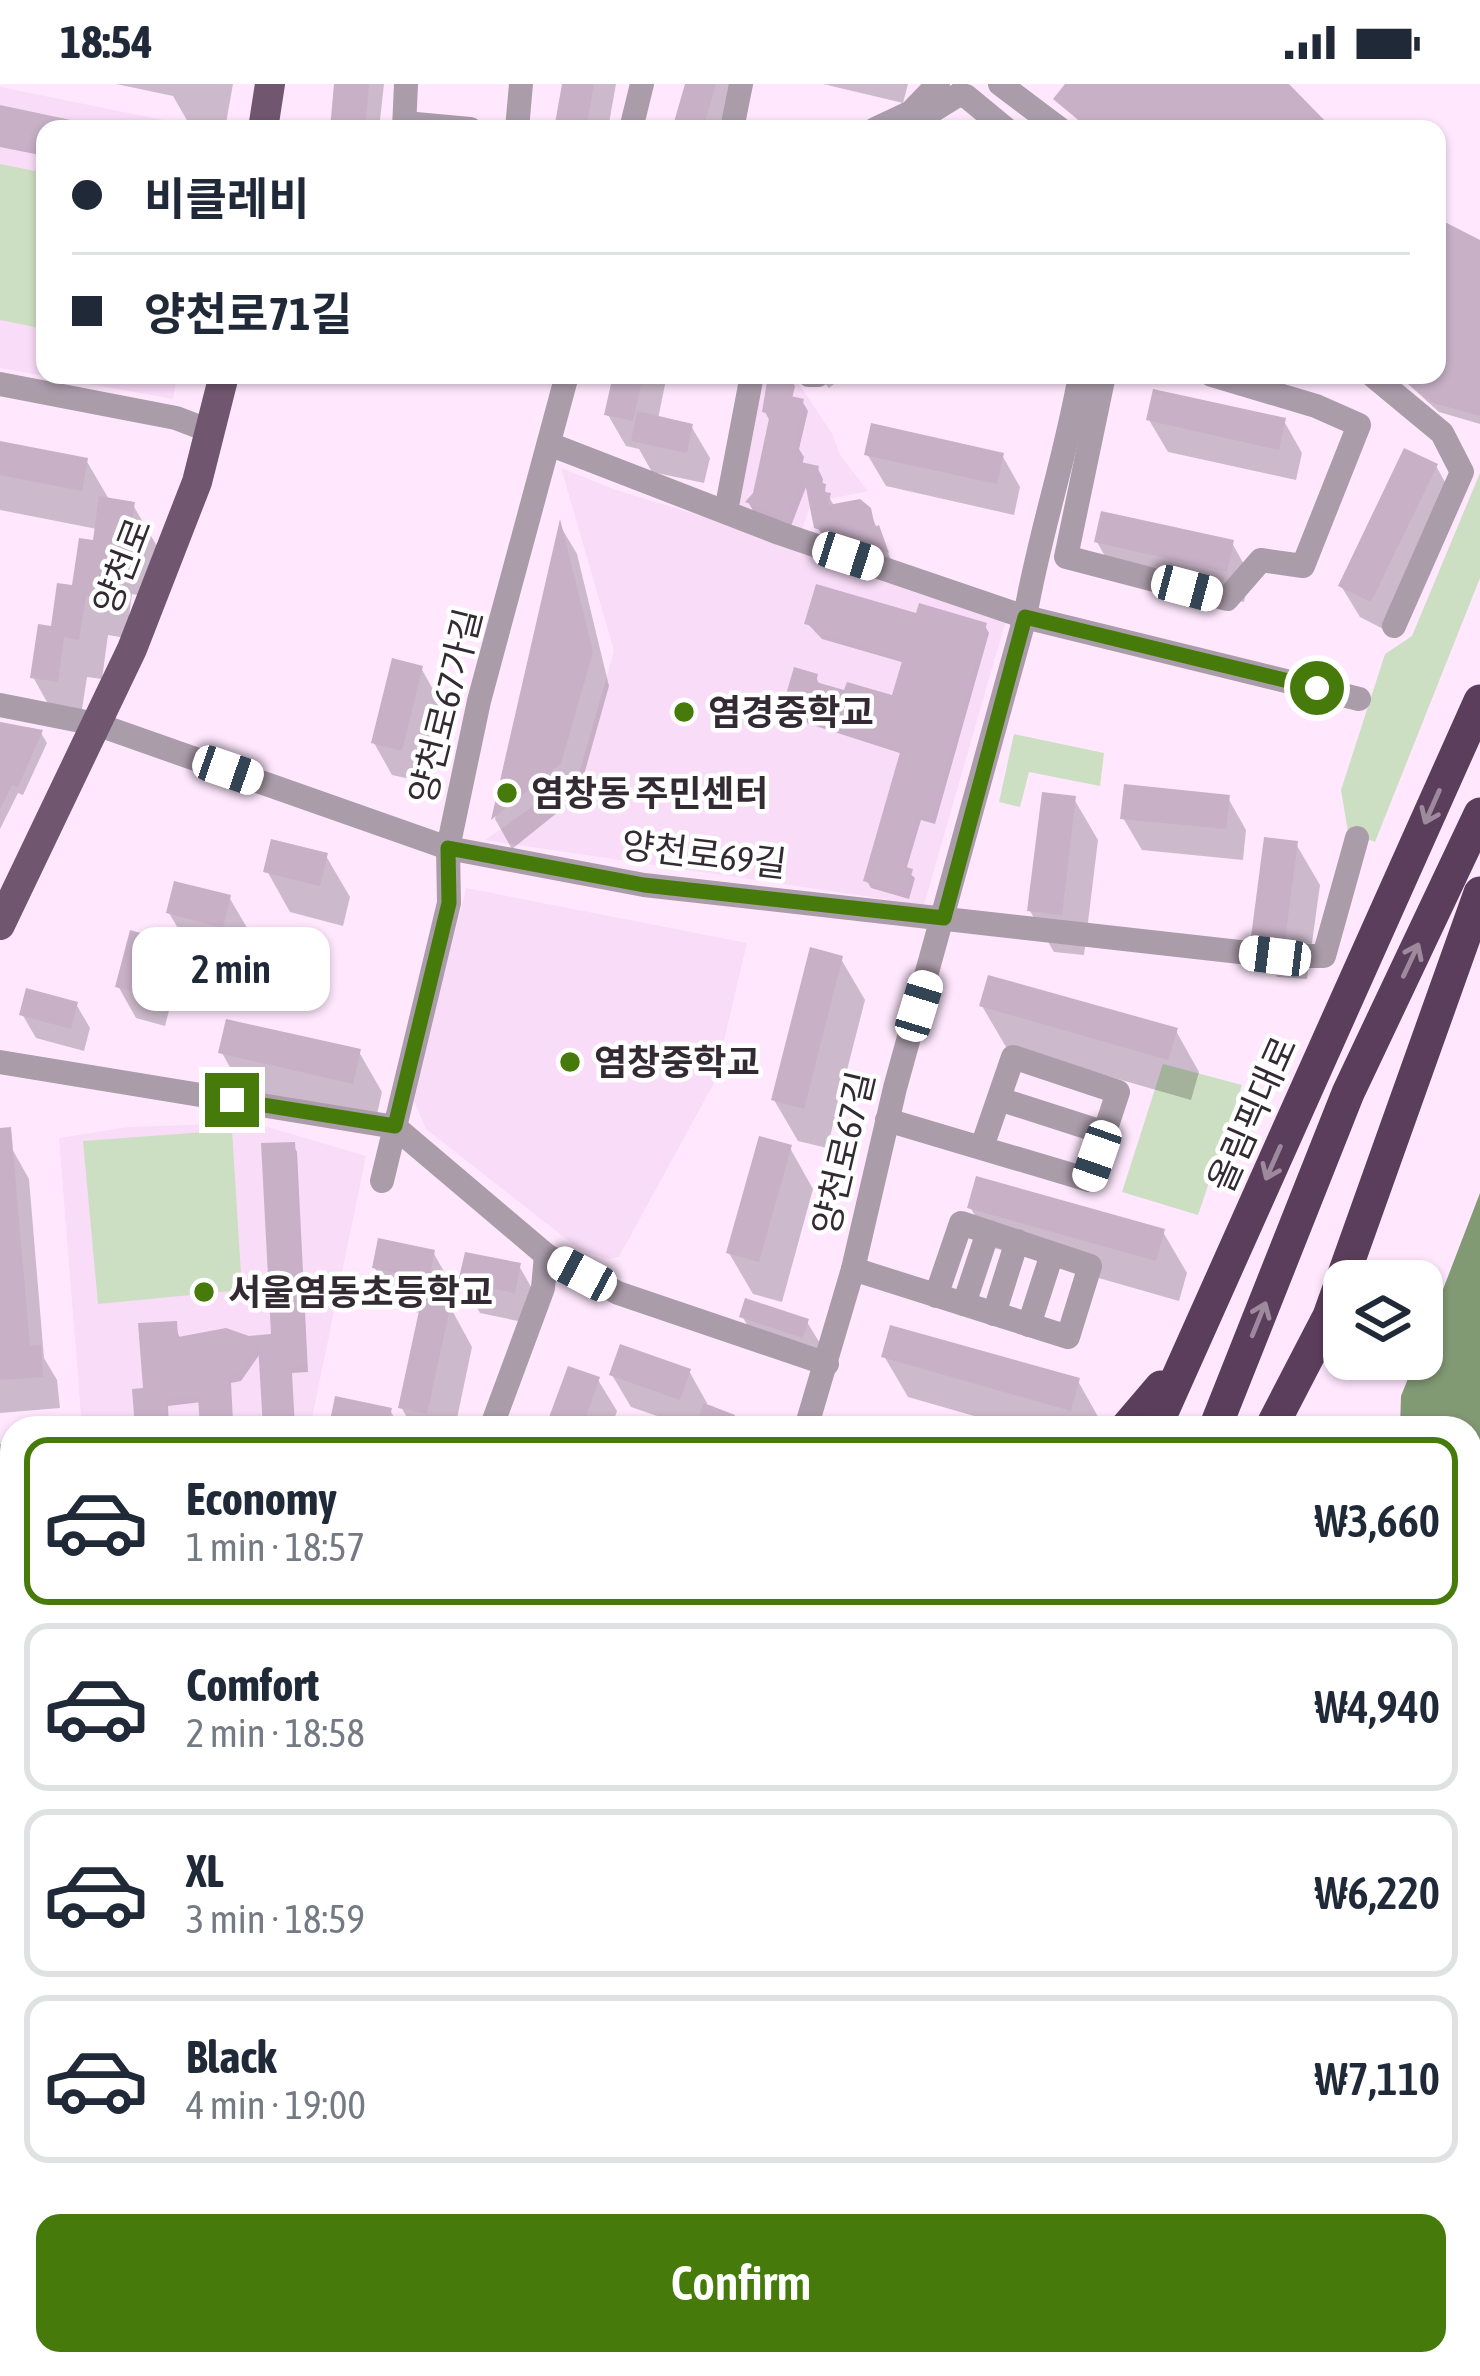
<!DOCTYPE html>
<meta charset="utf-8">
<style>
:root{--surface:#fff;--page:#f2f2f3;--text:#1f2937;--muted:#747a83;--line:#e0e1e3;--accent:#467b0c}
body{margin:0;font-family:"Asap Condensed","Noto Sans KR",sans-serif;background:var(--page);color:var(--text);height:100vh;display:flex;flex-direction:column;font-size:45px;white-space:nowrap}
*{box-sizing:border-box;margin:0}
p{font-size:39px;color:var(--muted)}
.icon{flex:none;width:66px;height:66px;fill:none;stroke:currentColor;stroke-width:2;stroke-linecap:round;stroke-linejoin:round}
.map{position:relative;flex:1;overflow:hidden}
.sheet{position:absolute;left:0px;top:1332px;width:1482px;height:960px;display:flex;flex-direction:column;background:var(--surface);border-radius:36px 36px 0 0;box-shadow:0 3px 9px #0004}
.sheet>*{flex:none}
.hud{position:absolute;left:36px;top:36px;width:1410px;height:264px;border-radius:24px;box-shadow:0 3px 9px #0004;display:grid;align-content:center;height:264px;padding:0 36px;background:var(--surface)}
.buttons{position:absolute;left:1323px;top:1176px;display:grid;gap:24px}
.buttons a{display:grid;place-items:center;width:120px;height:120px;border-radius:24px;background:var(--surface);box-shadow:0 3px 9px #0004;font-size:60px}
.end{position:absolute;width:54px;height:54px;margin:-27px;border:15px solid #467b0c;background:#fff;box-shadow:0 0 0 6px #fff}
.from{border-radius:50%}
.bubble{position:absolute;height:84px;border-radius:24px;background:var(--surface);box-shadow:0 3px 9px #0004;font-size:39px;font-weight:600;line-height:84px;text-align:center}
.car{position:absolute;width:36px;height:72px;margin:-36px -18px;border-radius:15px;box-shadow:0 0 9px 3px #0007;background:linear-gradient(#fff 24%,#345 0 40%,#fff 0 76%,#345 0 86%,#fff 0)}
.hud b{display:flex;align-items:center;gap:42px;height:114px;font-size:45px}
.hud b+b{border-top:3px solid var(--line)}
.hud i{width:30px;height:30px;background:var(--text)}
ul{padding:21px 0 0;list-style:none}
li{display:flex;align-items:center;gap:36px;height:168px;margin:0 24px 18px;padding:0 12px;border:6px solid var(--line);border-radius:24px}
li div{flex:1}
li b{display:block;font-size:45px}
li em{font-style:normal;font-weight:600}
li.selected{border-color:var(--accent)}
li>.icon{width:108px;height:108px;stroke-width:1.5}
.button{display:flex;gap:24px;margin-top:auto;padding:24px 36px}
.button a{flex:1;height:138px;border-radius:24px;background:var(--accent);color:#fff;font-size:48px;font-weight:600;line-height:138px;text-align:center}
.status{display:flex;justify-content:space-between;align-items:center;height:84px;padding:0 60px;background:var(--surface);direction:ltr}
.status svg{height:33px;fill:currentColor}
.map>svg:first-child{display:block}
.built{fill:#f9dcf8}
.green{fill:#cddfc2}
.water{fill:#829a74}
.shadow{fill:#0003;fill-rule:evenodd}
.building{fill:#c8b1c7}
.lines{fill:none;stroke-linecap:round;stroke-linejoin:round}
.minor{stroke:#ab9caa;stroke-width:24}
.major{stroke:#715670;stroke-width:30}
.highway{stroke:#5b3e5b;stroke-width:33}
.oneway{stroke:#9d8b9d}
.route{stroke:#467b0c;stroke-width:15}
.poi-dot{fill:#467b0c;stroke:#fff;stroke-width:4.5}
.labels{text-anchor:middle;dominant-baseline:central;stroke-width:9;stroke-linejoin:round;paint-order:stroke}
.street-label{font-size:36px;fill:#332a33;stroke:#fff}
.poi-label{font-size:36px;font-weight:bold;fill:#332a33;stroke:#fff;text-anchor:start}
</style>
<div class="status"><b>18:54</b><svg viewBox="0 0 49 12"><path d="M0 12V9h3v3zM5 12V6h3v6zM10 12V3h3v9zM15 12V0h3v12zM26 1h20v11H26zM47 4h2v5h-2z"/></svg></div>
<div class="map">
<svg width="1480" height="2292" viewBox="0 0 1480 2292">
<rect width="100%" height="100%" fill="#ffe8fe"/>
<g class="built">
<polygon points="0,3 208,45 45,45 45,291 177,291 173,315 0,284"/>
<polygon points="758,291 793,291 833,351 840,371 868,407 811,419 801,449 748,431 733,412"/>
<polygon points="561,384 616,406 816,467 1006,536 924,821 485,756 579,690 614,567"/>
<polygon points="466,804 747,859 714,999 619,1173 608,1175 579,1165 426,1045 413,1015"/>
<polygon points="254,1039 366,1072 310,1344 82,1344 59,1054 129,1043"/>
</g>
<g class="green">
<polygon points="0,80 45,89 45,245 0,236"/>
<polygon points="1480,389 1480,494 1375,758 1348,748 1341,706 1385,570 1412,552"/>
<polygon points="1014,650 1104,669 1100,702 1029,688 1020,723 999,718"/>
<polygon points="1163,980 1242,1001 1198,1131 1122,1108"/>
<polygon points="232,1046 242,1206 98,1220 83,1057"/>
</g>
<g class="water">
<polygon points="1480,1109 1480,2292 1274,2292 1263,2280 1470,2280 1470,1344 1400,1344 1401,1312 1416,1275 1422,1275 1422,1260"/>
<polygon points="686,2280 1122,2280 1107,2292 678,2292"/>
</g>
<g class="shadow">
<polygon points="233,0 225,45 192,45 173,12 116,0"/>
<polygon points="336,0 384,0 379,45 331,45"/>
<polygon points="565,0 616,0 608,45 557,45"/>
<polygon points="688,0 730,0 729,45 675,45"/>
<polygon points="823,0 908,0 903,19"/>
<polygon points="0,24 98,45 45,45 45,72 0,63"/>
<polygon points="1437,138 1480,159 1480,340 1439,328 1398,291 1437,291"/>
<polygon points="616,291 667,291 658,335 691,342 710,374 704,399 652,388 639,365 626,362 608,331"/>
<polygon points="771,291 789,292 795,302 792,315 802,317 808,327 799,365 804,373 802,381 818,385 823,395 822,402 835,423 869,426 891,476 823,453 817,442 808,398 791,442 754,428 748,418 756,410 771,339 765,328"/>
<polygon points="817,291 846,291 829,304"/>
<polygon points="1149,336 1284,337 1302,369 1296,396 1168,368"/>
<polygon points="0,360 86,376 110,417 133,421 157,462 149,513 132,510 126,554 108,551 102,595 87,593 80,638 56,634 33,593 95,460 97,445 0,426"/>
<polygon points="867,370 1002,371 1020,403 1014,431 886,402"/>
<polygon points="1436,382 1454,414 1389,548 1360,533 1341,502"/>
<polygon points="561,443 577,470 609,602 578,712 512,765 495,735"/>
<polygon points="1097,458 1232,459 1250,491 1244,518 1115,490"/>
<polygon points="918,533 985,542 989,549 935,740 921,736 906,786 915,794 909,815 871,804 867,797 903,670 800,637 787,621 816,593 820,602 894,615 905,579 822,555 807,539"/>
<polygon points="421,584 439,616 419,697 392,691 374,659"/>
<polygon points="0,638 41,649 47,659 23,711 18,709 0,745"/>
<polygon points="1228,714 1246,746 1243,776 1142,766 1123,734"/>
<polygon points="1074,715 1098,756 1084,871 1054,868 1030,827"/>
<polygon points="1296,760 1320,801 1307,895 1277,893 1254,852"/>
<polygon points="326,772 350,813 343,842 290,828 267,787"/>
<polygon points="229,813 253,854 246,883 193,870 169,829"/>
<polygon points="160,857 179,889 165,942 136,934 118,902"/>
<polygon points="841,875 865,916 827,1064 798,1057 774,1016"/>
<polygon points="76,920 90,944 84,967 36,954 22,930"/>
<polygon points="982,922 1176,947 1199,988 1191,1016 1006,963"/>
<polygon points="359,968 382,1008 375,1039 245,1010 222,969"/>
<path d="M293 1061 297 1068 308 1288 292 1289 295 1344H203L202 1318 168 1322 169 1344H138L146 1307 175 1240 180 1255 274 1253ZM262 1267 266 1336 233 1338 231 1299 241 1297Z"/>
<polygon points="11,1063 29,1095 44,1274 57,1296 60,1324 0,1329 0,1064"/>
<polygon points="790,1064 813,1105 782,1218 753,1210 729,1169"/>
<polygon points="970,1123 1163,1148 1187,1189 1179,1217 994,1164"/>
<polygon points="433,1168 456,1209 453,1228 472,1263 455,1344 413,1344 401,1323 421,1229 399,1225 375,1184"/>
<polygon points="519,1182 537,1213 532,1240 480,1229 462,1197"/>
<polygon points="742,1232 807,1238 821,1261 815,1276 756,1256"/>
<polygon points="884,1272 1078,1297 1101,1338 1100,1344 1016,1344 908,1313"/>
<polygon points="689,1287 707,1319 706,1323 733,1333 739,1344 692,1344 631,1323 612,1291"/>
<polygon points="598,1296 617,1327 611,1344 549,1344"/>
<polygon points="390,1326 400,1344 332,1342"/>
<polygon points="12,1756 12,1880 0,1859 0,1757"/>
<polygon points="12,1925 12,2056 0,2035 0,1927"/>
<polygon points="12,2234 12,2280 74,2280 75,2292 8,2292 3,2235"/>
<polygon points="161,2280 208,2280 208,2292 162,2292"/>
<polygon points="371,2280 442,2280 453,2292 387,2292"/>
<polygon points="482,2280 549,2280 556,2292 473,2292"/>
</g>
<g class="building">
<polygon points="334,0 369,0 365,45 330,45"/>
<polygon points="562,0 594,0 586,45 554,45"/>
<polygon points="685,0 716,0 703,45 672,45"/>
<polygon points="1065,0 1289,0 1333,45 1089,45 1053,15"/>
<polygon points="0,21 80,38 79,45 45,45 45,67 0,58"/>
<polygon points="1437,134 1480,156 1480,332 1430,318 1398,291 1437,291"/>
<polygon points="613,291 643,291 633,337 604,331"/>
<polygon points="768,291 790,291 786,311 804,315 795,354 800,360 796,377 819,382 816,397 826,400 825,408 831,409 828,421 860,415 871,424 875,443 879,441 889,469 814,444 803,389 786,433 745,418 753,409 770,330 762,328"/>
<polygon points="1153,305 1286,334 1279,366 1146,336"/>
<polygon points="637,327 693,340 687,369 631,357"/>
<polygon points="871,339 1004,369 997,400 864,371"/>
<polygon points="0,357 88,374 82,407 0,391"/>
<polygon points="1404,364 1438,380 1371,518 1338,502"/>
<polygon points="99,412 135,418 126,473 110,470 104,514 86,512 79,556 64,553 58,598 30,594 38,540 51,542 57,499 72,501 79,454 93,456"/>
<polygon points="1101,427 1234,456 1227,488 1094,458"/>
<polygon points="560,435 593,568 561,680 491,736"/>
<polygon points="816,500 916,529 919,519 987,539 932,735 917,730 903,782 913,785 906,810 863,797 901,665 793,630 795,624 783,621 794,583 818,590 816,598 844,606 847,598 892,611 903,574 815,548 816,543 804,540"/>
<polygon points="392,574 423,582 402,667 371,659"/>
<polygon points="0,638 43,646 18,703 12,701 0,725"/>
<polygon points="1124,700 1230,711 1226,745 1120,735"/>
<polygon points="1042,708 1076,712 1062,831 1027,827"/>
<polygon points="1264,753 1298,757 1285,856 1251,853"/>
<polygon points="271,755 328,769 320,802 263,788"/>
<polygon points="174,797 231,811 223,844 166,829"/>
<polygon points="130,846 162,855 147,911 115,903"/>
<polygon points="810,863 843,872 804,1025 771,1016"/>
<polygon points="988,891 1178,944 1168,976 979,922"/>
<polygon points="26,904 78,918 71,945 19,931"/>
<polygon points="226,935 361,965 353,1000 218,969"/>
<polygon points="11,1043 30,1262 41,1261 43,1293 0,1296 0,1044"/>
<polygon points="759,1052 792,1061 759,1178 726,1169"/>
<polygon points="295,1058 306,1282 290,1283 293,1344 263,1344 258,1260 238,1290 229,1292 232,1344 200,1344 198,1312 165,1315 168,1344 135,1344 132,1305 143,1304 138,1239 177,1237 178,1253 226,1244 249,1252 271,1250 261,1059"/>
<polygon points="976,1092 1165,1145 1156,1177 967,1124"/>
<polygon points="378,1154 435,1166 429,1196 372,1184"/>
<polygon points="465,1168 521,1179 515,1209 458,1198"/>
<polygon points="422,1213 451,1219 427,1330 398,1324"/>
<polygon points="745,1214 809,1235 803,1254 739,1233"/>
<polygon points="890,1241 1080,1294 1071,1327 881,1273"/>
<polygon points="620,1260 691,1285 680,1316 609,1291"/>
<polygon points="568,1282 600,1293 582,1344 545,1344"/>
<polygon points="335,1312 392,1324 387,1344 329,1342"/>
<polygon points="704,1319 735,1331 731,1344 694,1344"/>
</g>
<g class="lines">
<g class="minor">
<polyline points="1000,0 1060,45"/>
<polyline points="405,39 470,45"/>
<polyline points="404,45 406,0"/>
<polyline points="517,45 521,0"/>
<polyline points="631,45 642,0"/>
<polyline points="732,45 741,0"/>
<polyline points="875,45 911,28 938,0"/>
<polyline points="903,45 958,11 966,12 1006,45"/>
<polyline points="809,291 818,291"/>
<polyline points="1104,291 1066,473 1227,515 1261,476 1303,482 1359,341 1316,322 1212,291"/>
<polyline points="1372,291 1442,349 1462,388 1394,542"/>
<polyline points="0,300 176,334 210,347"/>
<polyline points="549,360 779,449 1025,533 1359,615"/>
<polyline points="726,427 752,291"/>
<polyline points="0,621 96,640 448,764 644,801 1275,872 1324,872 1357,754"/>
<polyline points="0,978 395,1043 546,1171 618,1209 827,1280"/>
<polyline points="999,1015 1105,1049"/>
<polyline points="887,1036 1089,1096 1118,1008 1013,973 982,1063"/>
<polyline points="382,1097 449,819 448,764 479,617 567,291"/>
<polyline points="853,1185 1068,1253 1090,1182 961,1139 936,1212"/>
<polyline points="964,1220 988,1148"/>
<polyline points="994,1230 1017,1157"/>
<polyline points="1029,1241 1052,1170"/>
<polyline points="491,1344 543,1204 546,1171"/>
<path d="M806 1344 853 1185 895 1004 1025 533C1039 451 1066 373 1080 291"/>
<polyline points="0,1372 12,1379"/>
<polyline points="0,1496 12,1458"/>
<polyline points="0,2090 12,2085"/>
<polyline points="89,2280 90,2292"/>
<polyline points="267,2280 267,2292"/>
</g>
<g class="major">
<polyline points="263,45 270,0"/>
<polyline points="0,841 132,565 197,398 224,291"/>
<polyline points="559,2292 567,2280"/>
</g>
<g class="highway">
<polyline points="1126,1344 1161,1303"/>
<polyline points="1155,1344 1480,617"/>
<polyline points="1215,1344 1348,1009 1480,730"/>
<polyline points="1271,1344 1329,1232 1480,809"/>
<polyline points="926,2292 927,2280"/>
<polyline points="979,2292 980,2280"/>
</g>
</g>
<defs><path id="oneway-shaft" d="M-6 0H5M1.5-3L5.5 0L1.5 3" fill="none" stroke-width="1.6" stroke-linecap="round" stroke-linejoin="round" transform="scale(3)"/></defs>
<g class="oneway">
<use href="#oneway-shaft" transform="translate(1432 723) rotate(114)"/>
<use href="#oneway-shaft" transform="translate(1411 876) rotate(-65)"/>
<use href="#oneway-shaft" transform="translate(1273 1079) rotate(114)"/>
<use href="#oneway-shaft" transform="translate(1259 1235) rotate(-68)"/>
</g>
<g class="lines">
<polyline class="route" points="232,1016 395,1042 449,819 448,764 644,801 944,834 1025,533 1317,604"/>
</g>
<g class="poi-dot">
<circle cx="684" cy="628" r="12"/>
<circle cx="507" cy="709" r="12"/>
<circle cx="570" cy="978" r="12"/>
<circle cx="204" cy="1208" r="12"/>
</g>
<g class="labels">
<g class="street-label">
<text transform="translate(122 482) rotate(-69)">양천로</text>
<text transform="translate(445 622) rotate(-76)">양천로67가길</text>
<text transform="translate(704 770) rotate(7)">양천로69길</text>
<text transform="translate(1252 1030) rotate(-66)">올림픽대로</text>
<text transform="translate(843 1069) rotate(-77)">양천로67길</text>
</g>
<g class="poi-label">
<text x="708" y="628">염경중학교</text>
<text x="531" y="709">염창동 주민센터</text>
<text x="594" y="978">염창중학교</text>
<text x="228" y="1208">서울염동초등학교</text>
</g>
</g>
</svg>
<div class="buttons">
<a><svg class="icon" aria-label="layers" viewBox="0 0 24 24"><path d="M12 4l9 5-9 5-9-5zM3 14l9 5 9-5"/></svg></a>
</div>
<i class="end from" style="left:1317px;top:604px"></i>
<i class="end" style="left:232px;top:1016px"></i>
<div class="bubble" style="left:132px;top:843px;width:198px">2 min</div>
<i class="car" style="left:848px;top:472px;rotate:108deg"></i>
<i class="car" style="left:1187px;top:504px;rotate:105deg"></i>
<i class="car" style="left:228px;top:686px;rotate:109deg"></i>
<i class="car" style="left:1275px;top:872px;rotate:277deg"></i>
<i class="car" style="left:919px;top:922px;rotate:17deg"></i>
<i class="car" style="left:1097px;top:1072px;rotate:199deg"></i>
<i class="car" style="left:582px;top:1190px;rotate:298deg"></i>
<div class="hud">
<b><i class="from"></i>비클레비</b>
<b><i></i>양천로71길</b>
</div>
<section class="sheet">
<ul>
<li class="selected"><svg class="icon" aria-label="car" viewBox="0 0 24 24"><path d="M5 17H2v-5l4-1 3-4h7l3 4 3 1v5h-3M9 17h6M6 11h13"/><circle cx="7" cy="17" r="2"/><circle cx="17" cy="17" r="2"/></svg><div><b>Economy</b><p>1 min · 18:57</p></div><em>₩3,660</em></li>
<li><svg class="icon" aria-label="car" viewBox="0 0 24 24"><path d="M5 17H2v-5l4-1 3-4h7l3 4 3 1v5h-3M9 17h6M6 11h13"/><circle cx="7" cy="17" r="2"/><circle cx="17" cy="17" r="2"/></svg><div><b>Comfort</b><p>2 min · 18:58</p></div><em>₩4,940</em></li>
<li><svg class="icon" aria-label="car" viewBox="0 0 24 24"><path d="M5 17H2v-5l4-1 3-4h7l3 4 3 1v5h-3M9 17h6M6 11h13"/><circle cx="7" cy="17" r="2"/><circle cx="17" cy="17" r="2"/></svg><div><b>XL</b><p>3 min · 18:59</p></div><em>₩6,220</em></li>
<li><svg class="icon" aria-label="car" viewBox="0 0 24 24"><path d="M5 17H2v-5l4-1 3-4h7l3 4 3 1v5h-3M9 17h6M6 11h13"/><circle cx="7" cy="17" r="2"/><circle cx="17" cy="17" r="2"/></svg><div><b>Black</b><p>4 min · 19:00</p></div><em>₩7,110</em></li>
</ul>
<div class="button"><a>Confirm</a></div>
</section>
</div>
